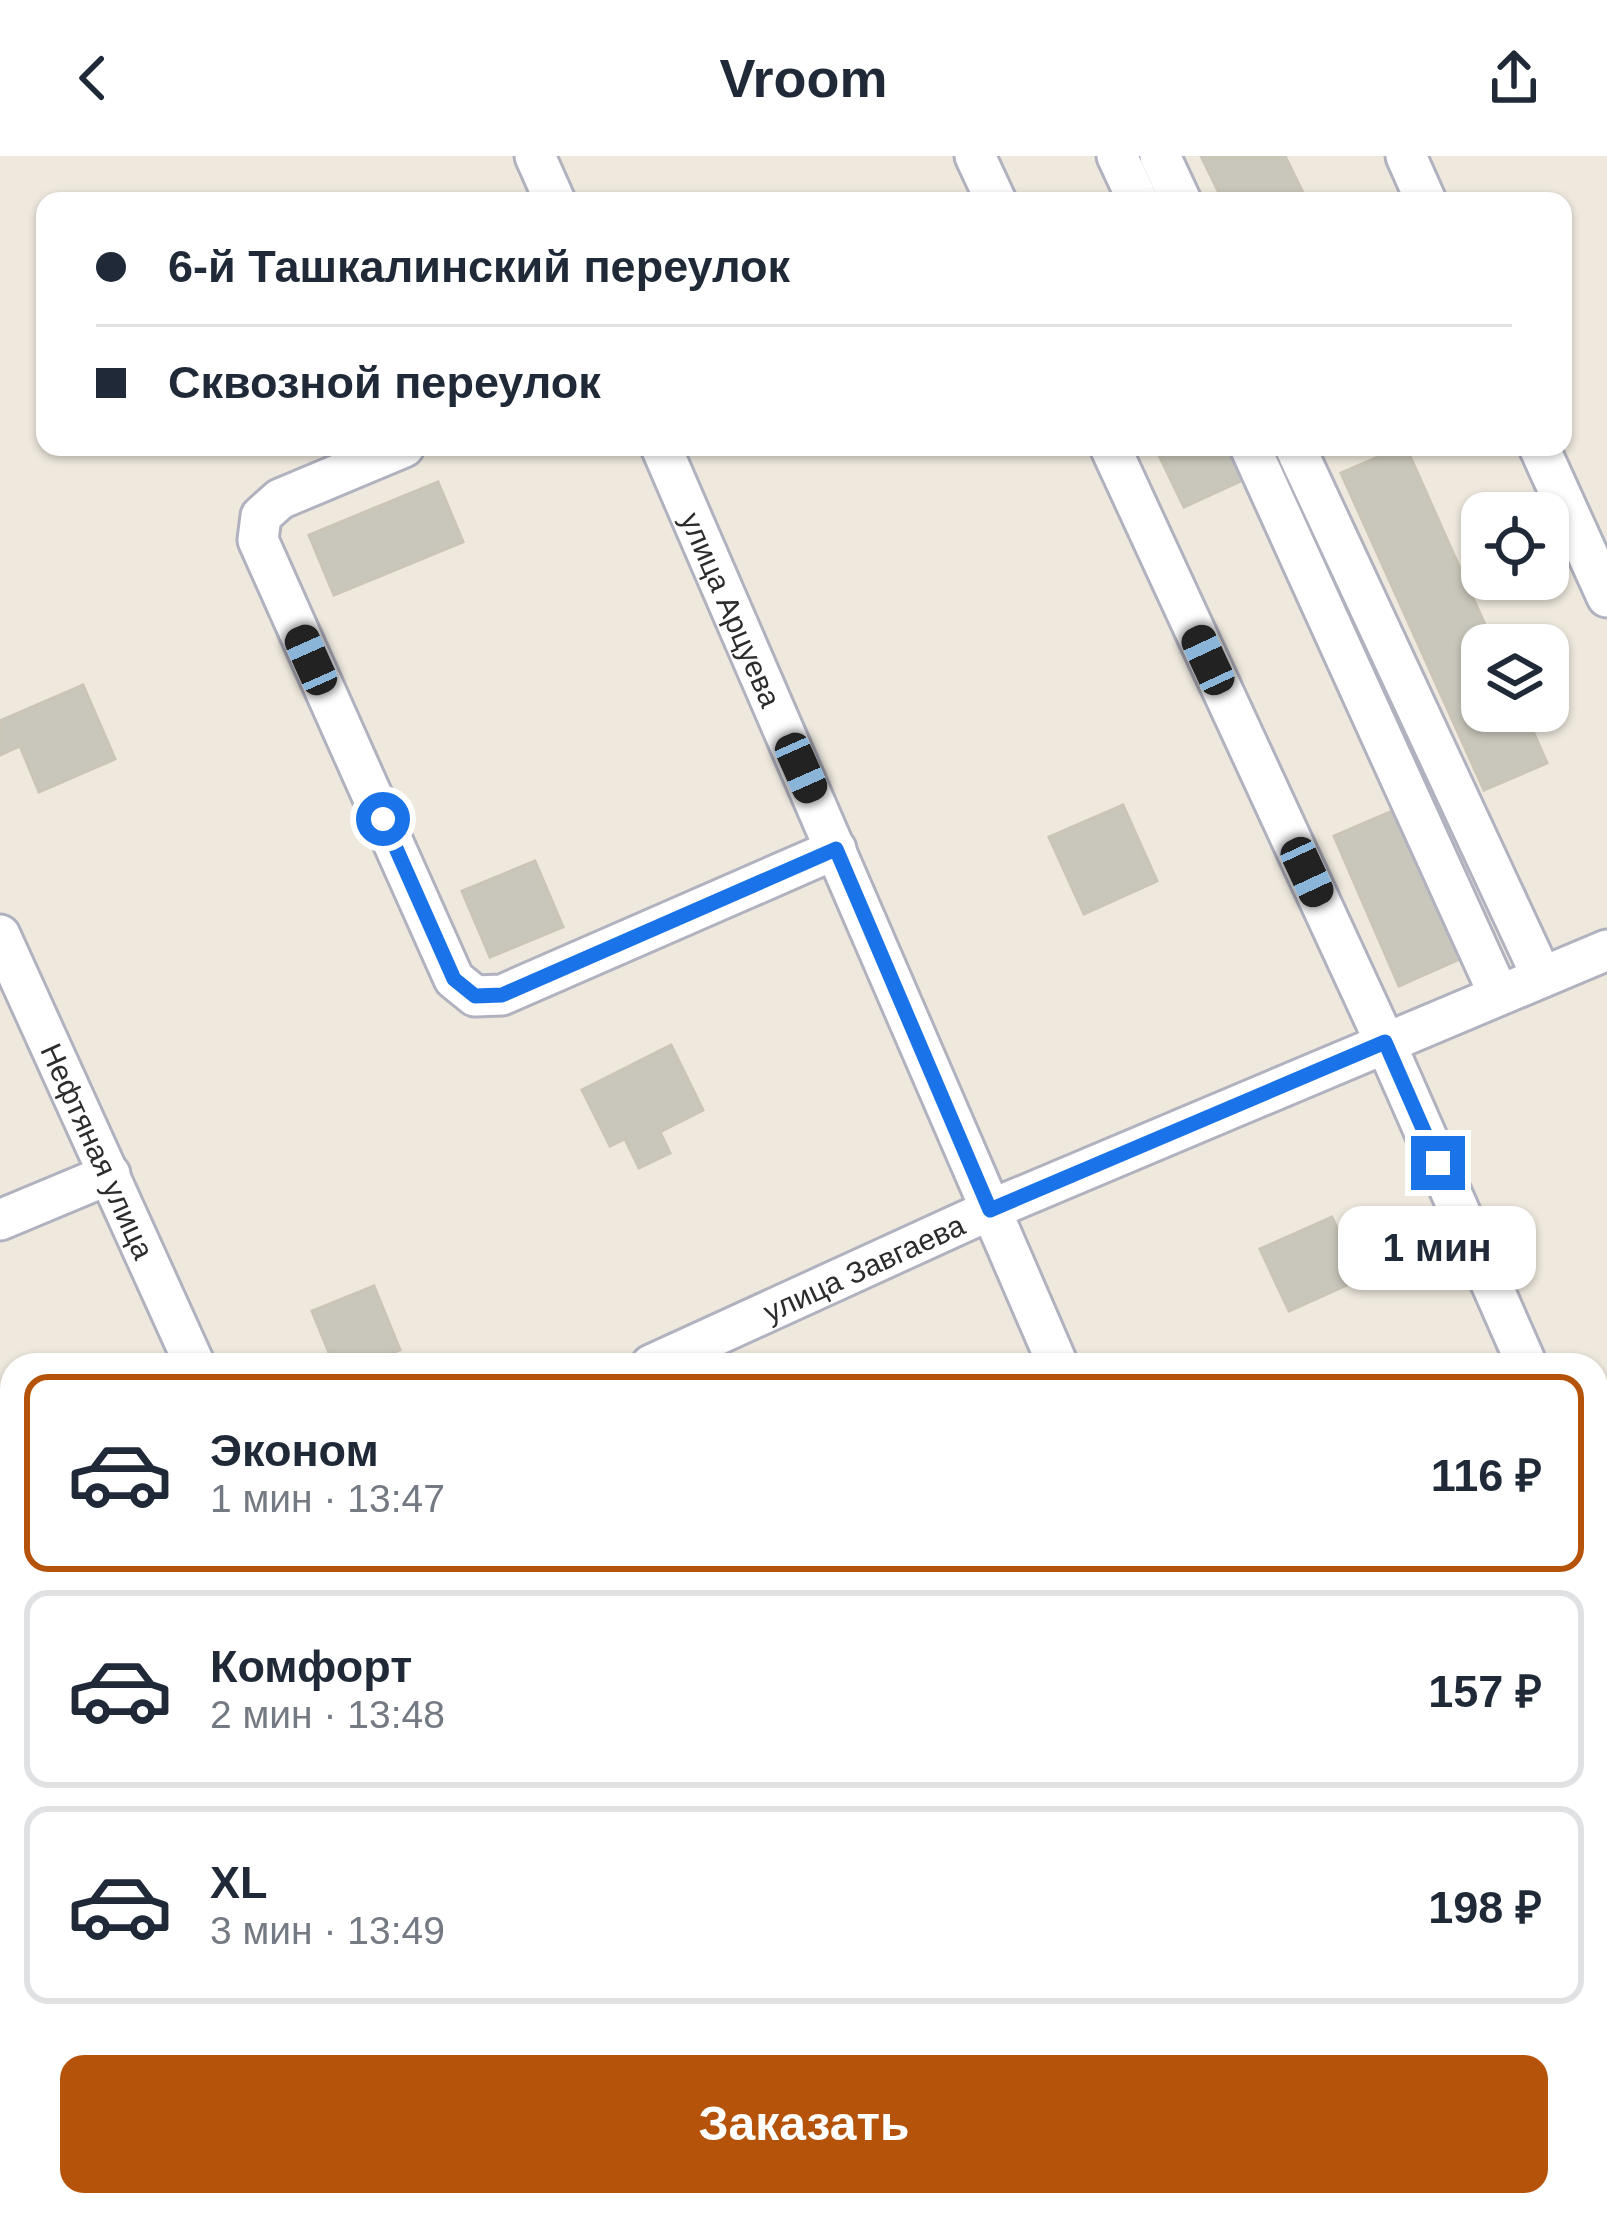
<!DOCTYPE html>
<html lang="ru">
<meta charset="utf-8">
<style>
:root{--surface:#fff;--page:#f2f2f3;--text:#1f2937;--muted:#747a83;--line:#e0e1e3;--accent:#b45309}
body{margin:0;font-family:Helvetica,sans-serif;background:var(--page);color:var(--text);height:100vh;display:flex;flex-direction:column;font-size:45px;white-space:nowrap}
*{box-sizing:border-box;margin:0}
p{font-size:39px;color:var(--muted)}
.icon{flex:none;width:66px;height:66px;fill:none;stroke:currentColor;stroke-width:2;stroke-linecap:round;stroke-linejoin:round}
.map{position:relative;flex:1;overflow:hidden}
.drawer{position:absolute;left:0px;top:1197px;width:1608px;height:864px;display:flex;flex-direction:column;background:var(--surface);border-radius:36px 36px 0 0;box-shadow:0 3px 9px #0004}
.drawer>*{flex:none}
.top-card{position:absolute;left:36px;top:36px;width:1536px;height:264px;border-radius:24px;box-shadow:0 3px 9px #0004;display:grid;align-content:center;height:264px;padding:0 60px;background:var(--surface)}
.buttons{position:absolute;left:1461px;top:336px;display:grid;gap:24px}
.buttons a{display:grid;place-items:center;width:108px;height:108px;border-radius:24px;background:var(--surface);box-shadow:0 3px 9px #0004;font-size:60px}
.end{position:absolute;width:54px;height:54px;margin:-27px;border:15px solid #1a73e8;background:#fff;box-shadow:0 0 0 6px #fff}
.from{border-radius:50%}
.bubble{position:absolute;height:84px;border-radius:24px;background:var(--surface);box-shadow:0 3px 9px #0004;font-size:39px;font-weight:700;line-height:84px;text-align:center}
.car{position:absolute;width:36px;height:72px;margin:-36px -18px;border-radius:15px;box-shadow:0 0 9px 3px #0007;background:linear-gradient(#222 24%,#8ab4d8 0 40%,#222 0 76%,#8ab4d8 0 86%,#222 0)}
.top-card b{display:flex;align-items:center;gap:42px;height:114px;font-size:45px}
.top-card b+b{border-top:3px solid var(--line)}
.top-card i{width:30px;height:30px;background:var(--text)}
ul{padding:21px 0 0;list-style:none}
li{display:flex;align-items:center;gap:36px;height:198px;margin:0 24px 18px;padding:0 36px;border:6px solid var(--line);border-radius:24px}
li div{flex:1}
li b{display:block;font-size:45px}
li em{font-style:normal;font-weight:700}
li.selected{border-color:var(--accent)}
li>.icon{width:108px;height:108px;stroke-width:1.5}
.action{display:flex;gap:24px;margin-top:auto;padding:24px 60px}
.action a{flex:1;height:138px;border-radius:24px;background:var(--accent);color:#fff;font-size:48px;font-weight:700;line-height:138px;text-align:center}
header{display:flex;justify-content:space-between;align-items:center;height:156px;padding:0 60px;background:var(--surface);font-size:54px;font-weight:700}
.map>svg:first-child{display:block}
.building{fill:#c9c6bb;stroke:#cac5b6;stroke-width:3}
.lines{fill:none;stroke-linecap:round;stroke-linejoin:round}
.minor-casing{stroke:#b1b2c0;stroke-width:45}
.minor{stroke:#fff;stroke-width:39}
.route{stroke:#1a73e8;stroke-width:15}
.labels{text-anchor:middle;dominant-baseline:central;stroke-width:9;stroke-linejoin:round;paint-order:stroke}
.street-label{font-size:30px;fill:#2c2c2c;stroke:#fff}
</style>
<header><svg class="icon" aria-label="back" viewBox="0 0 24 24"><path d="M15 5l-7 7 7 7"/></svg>Vroom<svg class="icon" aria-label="share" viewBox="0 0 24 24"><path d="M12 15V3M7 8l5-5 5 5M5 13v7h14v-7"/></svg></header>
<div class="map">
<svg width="1607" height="2061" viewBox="0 0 1607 2061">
<rect width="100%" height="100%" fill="#eee8dd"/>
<g class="building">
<polygon points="1201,0 1285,0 1307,45 1223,45"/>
<polygon points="1155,291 1230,291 1245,323 1184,351"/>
<polygon points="1401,291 1406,291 1494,489 1482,489 1482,555 1524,555 1547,607 1484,634 1341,317"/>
<polygon points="438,326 463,386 334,439 309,379"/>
<polygon points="83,529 115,603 39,636 20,590 0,599 0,565"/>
<polygon points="1123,649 1157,725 1084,758 1049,681"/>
<polygon points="1397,653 1462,802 1399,830 1334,680"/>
<polygon points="535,705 563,771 490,801 462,735"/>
<polygon points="671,889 703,954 660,976 670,997 639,1012 625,983 610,990 582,934"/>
<polygon points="1332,1061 1360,1123 1289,1155 1260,1093"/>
<polygon points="374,1130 400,1194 361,1209 334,1209 312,1155"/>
</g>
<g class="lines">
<g class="minor-casing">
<g id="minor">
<polyline points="535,0 555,45"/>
<polyline points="975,0 996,45"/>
<polyline points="1117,0 1138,45"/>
<polyline points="1160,0 1181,45"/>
<polyline points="1406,0 1426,45"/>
<polyline points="404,291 280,343 261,360 258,384 454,823 475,840 502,839 836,693"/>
<path id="s1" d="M661 291 1058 1209"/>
<polyline points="1110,291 1385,886 1527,1209"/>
<polyline points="1250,291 1499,839"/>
<polyline points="1295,291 1542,821"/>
<polyline points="1539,291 1607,441"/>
<path id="s2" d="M0 779 195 1209"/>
<polyline points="0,1064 110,1018"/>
<path id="s3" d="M651 1209 990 1054 1607 794"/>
<polyline points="1596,1367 1607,1392"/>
<polyline points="0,1502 12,1496"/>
<polyline points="119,2049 124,2061"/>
<polyline points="560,2049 566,2061"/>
<polyline points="989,2049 998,2061"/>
<polyline points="1430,2049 1435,2061"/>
</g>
</g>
<use href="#minor" class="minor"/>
</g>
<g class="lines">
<polyline class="route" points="383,663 454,823 475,840 502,839 836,693 990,1054 1385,886 1438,1007"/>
</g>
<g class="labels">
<g class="street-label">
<text stroke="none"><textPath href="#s1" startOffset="177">улица Арцуева</textPath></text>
<text stroke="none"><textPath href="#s2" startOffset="237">Нефтяная улица</textPath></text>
<text stroke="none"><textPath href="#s3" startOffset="234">улица Завгаева</textPath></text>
</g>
</g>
</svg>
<div class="buttons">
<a><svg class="icon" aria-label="locate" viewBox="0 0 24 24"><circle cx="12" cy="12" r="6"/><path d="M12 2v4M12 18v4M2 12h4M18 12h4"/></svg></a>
<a><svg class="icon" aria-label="layers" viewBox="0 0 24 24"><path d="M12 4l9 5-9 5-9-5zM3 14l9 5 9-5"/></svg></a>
</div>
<i class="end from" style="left:383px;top:663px"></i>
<i class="end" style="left:1438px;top:1007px"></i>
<div class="bubble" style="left:1338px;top:1050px;width:198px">1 мин</div>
<i class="car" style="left:311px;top:504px;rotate:336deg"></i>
<i class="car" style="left:1208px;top:504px;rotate:335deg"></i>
<i class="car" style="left:801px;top:612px;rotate:156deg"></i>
<i class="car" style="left:1307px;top:716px;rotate:155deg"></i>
<div class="top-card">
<b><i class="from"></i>6-й Ташкалинский переулок</b>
<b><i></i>Сквозной переулок</b>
</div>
<section class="drawer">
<ul>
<li class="selected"><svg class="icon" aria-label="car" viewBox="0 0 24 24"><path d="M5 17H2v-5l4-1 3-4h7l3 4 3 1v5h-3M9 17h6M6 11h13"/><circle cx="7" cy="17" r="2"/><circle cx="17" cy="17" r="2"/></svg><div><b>Эконом</b><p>1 мин · 13:47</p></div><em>116 ₽</em></li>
<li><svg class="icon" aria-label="car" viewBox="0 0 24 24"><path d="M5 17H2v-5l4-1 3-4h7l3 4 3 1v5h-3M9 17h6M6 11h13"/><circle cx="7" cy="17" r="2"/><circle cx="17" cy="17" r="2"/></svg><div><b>Комфорт</b><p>2 мин · 13:48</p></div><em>157 ₽</em></li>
<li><svg class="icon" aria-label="car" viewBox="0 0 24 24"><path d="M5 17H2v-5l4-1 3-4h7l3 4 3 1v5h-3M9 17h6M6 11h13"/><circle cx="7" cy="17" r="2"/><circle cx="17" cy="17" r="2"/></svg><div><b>XL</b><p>3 мин · 13:49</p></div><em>198 ₽</em></li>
</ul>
<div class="action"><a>Заказать</a></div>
</section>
</div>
